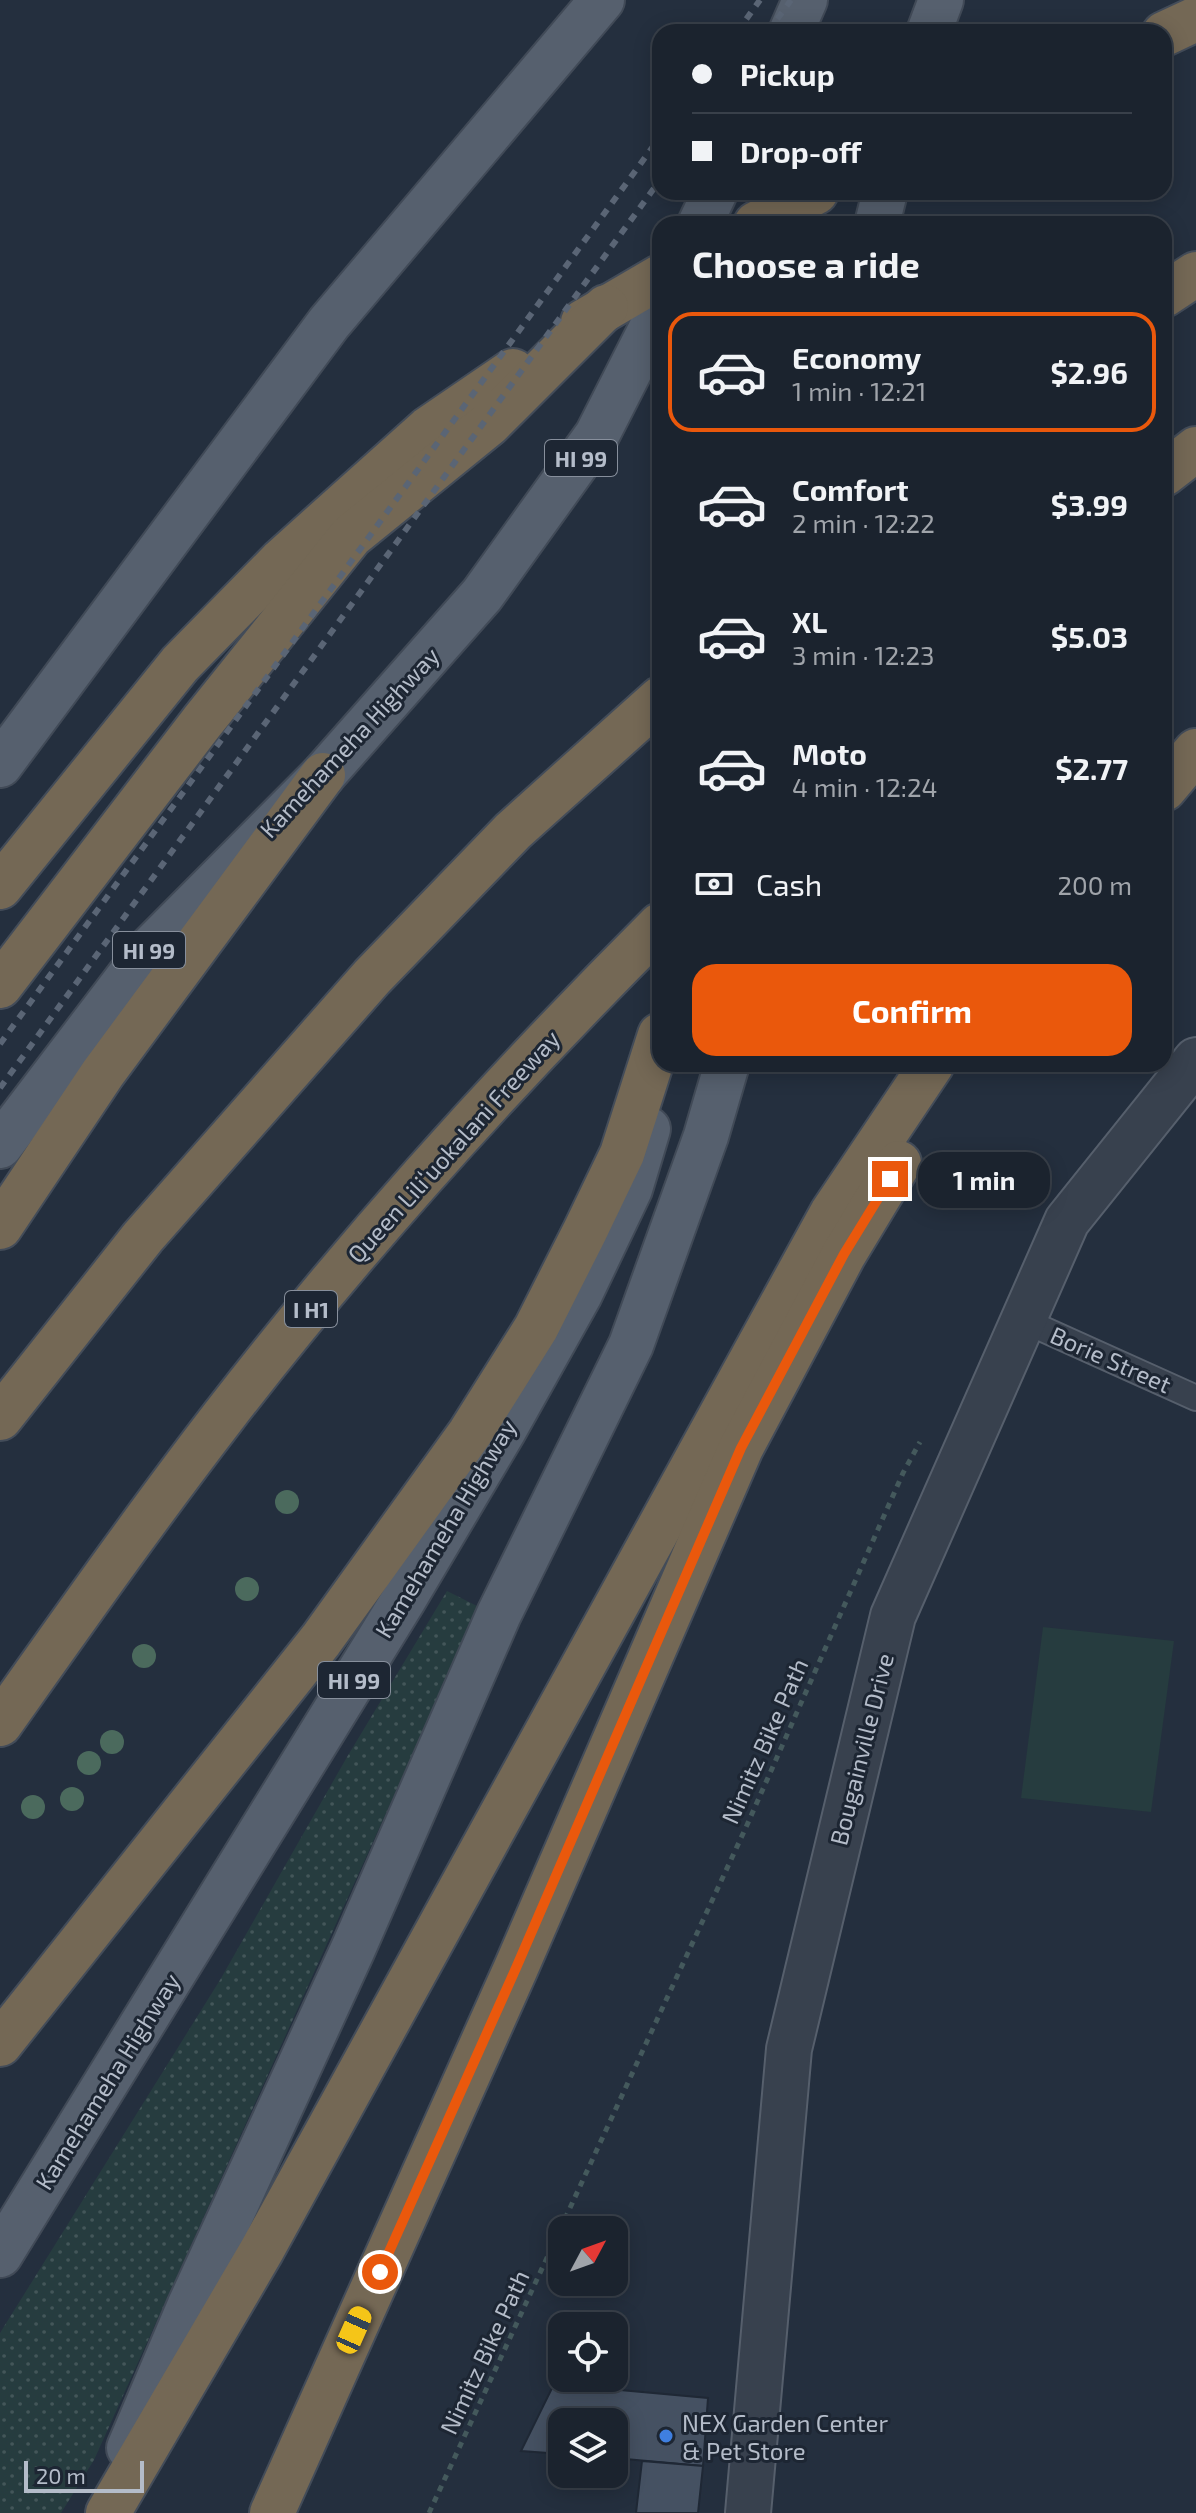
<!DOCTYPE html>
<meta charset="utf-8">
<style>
:root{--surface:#1b232e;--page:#282f3a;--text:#f1f3f6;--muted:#a0a4aa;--line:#39404a;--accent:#ea580c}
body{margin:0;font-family:"Exo 2",sans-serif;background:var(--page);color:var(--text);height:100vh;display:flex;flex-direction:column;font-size:30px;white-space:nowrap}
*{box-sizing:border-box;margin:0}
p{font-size:26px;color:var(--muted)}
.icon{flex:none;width:44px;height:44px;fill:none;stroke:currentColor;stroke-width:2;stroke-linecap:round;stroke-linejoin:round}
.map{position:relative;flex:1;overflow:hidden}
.details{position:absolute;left:652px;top:216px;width:520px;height:856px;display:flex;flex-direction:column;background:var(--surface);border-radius:24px;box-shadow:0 4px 20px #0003,0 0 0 2px var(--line)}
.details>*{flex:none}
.top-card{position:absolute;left:652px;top:24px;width:520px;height:176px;border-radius:24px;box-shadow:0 4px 20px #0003,0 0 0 2px var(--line);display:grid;align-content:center;height:176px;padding:0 40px;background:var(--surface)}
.needle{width:52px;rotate:49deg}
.fabs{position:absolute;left:548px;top:2216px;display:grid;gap:16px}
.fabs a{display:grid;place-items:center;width:80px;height:80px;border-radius:16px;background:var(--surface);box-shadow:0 4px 20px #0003,0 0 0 2px var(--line);font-size:40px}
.scale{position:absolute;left:24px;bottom:20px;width:120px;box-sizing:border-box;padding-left:8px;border:4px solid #b4bcc9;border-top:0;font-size:22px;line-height:28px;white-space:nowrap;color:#b4bcc9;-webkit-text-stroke:6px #1d2633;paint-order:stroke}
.end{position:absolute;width:36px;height:36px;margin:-18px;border:10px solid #ea580c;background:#fff;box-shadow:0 0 0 4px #fff}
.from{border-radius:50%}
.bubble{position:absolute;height:56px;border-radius:24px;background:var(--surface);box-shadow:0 4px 20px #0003,0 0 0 2px var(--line);font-size:26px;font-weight:700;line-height:56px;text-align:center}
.car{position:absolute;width:24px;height:48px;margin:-24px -12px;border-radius:10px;box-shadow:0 0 6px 2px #0007;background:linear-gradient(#f5c518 24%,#345 0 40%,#f5c518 0 76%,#345 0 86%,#f5c518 0)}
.top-card b{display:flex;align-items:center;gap:28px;height:76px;font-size:30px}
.top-card b+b{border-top:2px solid var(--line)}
.top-card i{width:20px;height:20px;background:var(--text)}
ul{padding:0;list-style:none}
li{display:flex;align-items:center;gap:24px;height:120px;margin:0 16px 12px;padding:0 24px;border:4px solid transparent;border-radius:24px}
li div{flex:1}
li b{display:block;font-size:30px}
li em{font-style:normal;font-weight:700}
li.selected{border-color:var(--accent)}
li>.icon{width:72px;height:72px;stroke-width:1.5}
h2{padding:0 40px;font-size:36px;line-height:96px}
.pay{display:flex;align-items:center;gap:20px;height:88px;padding:0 40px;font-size:30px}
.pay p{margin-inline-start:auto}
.cta{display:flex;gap:16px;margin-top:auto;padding:16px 40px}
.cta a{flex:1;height:92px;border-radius:24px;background:var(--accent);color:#fff;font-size:32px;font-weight:700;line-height:92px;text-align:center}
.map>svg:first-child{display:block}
.grass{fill:url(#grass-dots)}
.garden{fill:#263c3f}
.building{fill:#455162;stroke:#1f2835;stroke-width:2}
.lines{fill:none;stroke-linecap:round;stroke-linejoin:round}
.service-casing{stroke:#565f6c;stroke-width:28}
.tertiary-casing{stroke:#565f6c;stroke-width:48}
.primary-casing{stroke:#414a57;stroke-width:48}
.motorway-casing{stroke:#434c59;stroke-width:48}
.path{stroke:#44595c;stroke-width:5;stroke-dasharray:6 6;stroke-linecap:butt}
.service{stroke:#38414e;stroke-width:24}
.tertiary{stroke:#38414e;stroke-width:44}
.primary{stroke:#56606e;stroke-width:44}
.motorway{stroke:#746855;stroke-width:44}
.rail{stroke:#5a6575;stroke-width:6;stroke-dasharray:8 8;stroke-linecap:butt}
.tree{fill:#4b6a5d}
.route{stroke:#ea580c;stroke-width:10}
.shop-dot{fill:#3f7fe0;stroke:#1d2633;stroke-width:3}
.labels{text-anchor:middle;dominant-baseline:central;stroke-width:6;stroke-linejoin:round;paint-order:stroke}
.shield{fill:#1d2633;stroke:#878f9c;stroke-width:2}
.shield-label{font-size:22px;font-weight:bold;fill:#b4bcc9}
.street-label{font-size:24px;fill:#b4bcc9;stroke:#1d2633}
.poi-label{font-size:24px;fill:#b4bcc9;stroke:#1d2633;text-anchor:start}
</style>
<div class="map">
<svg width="1196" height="2513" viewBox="0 0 1196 2513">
<defs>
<pattern id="grass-dots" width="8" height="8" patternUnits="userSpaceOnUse" patternTransform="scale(2)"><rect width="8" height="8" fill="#263c3f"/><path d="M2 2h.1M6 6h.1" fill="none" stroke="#435659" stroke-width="1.8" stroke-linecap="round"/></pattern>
</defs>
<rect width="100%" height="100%" fill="#242f3e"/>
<polygon class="grass" points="447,1591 479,1607 94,2460 61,2513 0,2513 0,2333 220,1980 347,1757"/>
<polygon class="garden" points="1043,1627 1174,1641 1151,1812 1021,1798"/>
<g class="building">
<polygon points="554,2384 708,2398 703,2466 614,2458 614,2422 562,2422 562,2454 521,2451"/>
<polygon points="642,2461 703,2466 698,2513 636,2513"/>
</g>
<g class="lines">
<g class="service-casing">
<polyline id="service" points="1025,1321 1196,1398"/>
</g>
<g class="tertiary-casing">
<polyline id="tertiary" points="748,2513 789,2049 893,1616 1067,1221 1196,1060"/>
</g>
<g class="primary-casing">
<g id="primary">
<polyline points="791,32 805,0"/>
<polyline points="929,32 941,0"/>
<polyline points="700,224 715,192"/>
<polyline points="877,224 885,192"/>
<polyline points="0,765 329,323 602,0"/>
<polyline points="0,1146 149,950 323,775 482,595 597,435 660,311"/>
<polyline points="0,2255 404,1599 504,1430 580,1294 630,1189 648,1129"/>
<polyline points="129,2448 189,2307 353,1949 499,1614 631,1345 706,1136 727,1064"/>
</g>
</g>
<g class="motorway-casing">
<g id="motorway">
<polyline points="1164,34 1196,19"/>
<polyline points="756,224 816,192"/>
<polyline points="1164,295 1196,274"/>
<polyline points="583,322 660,277"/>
<polyline points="1164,474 1196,449"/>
<polyline points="1164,789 1196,751"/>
<polyline points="0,887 180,664 282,560 428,429 513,371"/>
<polyline points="0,986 202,722 351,536 489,424 606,307"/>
<polyline points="0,1227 103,1073 323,775"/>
<polyline points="0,1418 143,1237 372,977 513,831 660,699"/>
<path d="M0 1724C73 1621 146 1517 223 1417 357 1243 505 1080 660 925"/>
<polyline points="0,2044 321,1640 470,1433 536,1328 585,1231 622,1154 660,1035"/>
<polyline points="108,2513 262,2250 832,1213 932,1064"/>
<polyline points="272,2513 516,1968 741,1448 844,1254 899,1163"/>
</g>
</g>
<polyline class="path" points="429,2513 747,1825 903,1473 920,1442"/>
<use href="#service" class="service"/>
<use href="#tertiary" class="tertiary"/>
<use href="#primary" class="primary"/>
<use href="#motorway" class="motorway"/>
<g class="rail">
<polyline points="737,32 760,0"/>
<polyline points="768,32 791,0"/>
<polyline points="0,1044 660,137"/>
<polyline points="0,1088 660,180"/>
</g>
</g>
<g class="tree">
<circle cx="287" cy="1502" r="12"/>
<circle cx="247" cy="1589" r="12"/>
<circle cx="144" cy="1656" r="12"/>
<circle cx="112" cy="1742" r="12"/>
<circle cx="89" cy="1763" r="12"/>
<circle cx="72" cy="1799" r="12"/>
<circle cx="33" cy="1807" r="12"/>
</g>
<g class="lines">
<polyline class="route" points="380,2272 516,1968 741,1448 844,1254 890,1179"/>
</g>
<circle class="shop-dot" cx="666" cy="2436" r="8"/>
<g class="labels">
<g class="shield">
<rect x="545" y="440" width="72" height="36" rx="6"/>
<rect x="113" y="932" width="72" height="36" rx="6"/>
<rect x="285" y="1291" width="52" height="36" rx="6"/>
<rect x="318" y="1662" width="72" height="36" rx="6"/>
</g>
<g class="shield-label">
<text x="581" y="458">HI 99</text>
<text x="149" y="950">HI 99</text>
<text x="311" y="1309">I H1</text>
<text x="354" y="1680">HI 99</text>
</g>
<g class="street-label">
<text transform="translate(349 742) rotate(-47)">Kamehameha Highway</text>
<text transform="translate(453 1146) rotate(-48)">Queen Liliʻuokalani Freeway</text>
<text transform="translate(1111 1359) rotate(24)">Borie Street</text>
<text transform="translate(445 1528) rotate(-59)">Kamehameha Highway</text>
<text transform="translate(764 1741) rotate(-66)">Nimitz Bike Path</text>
<text transform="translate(861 1749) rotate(-76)">Bougainville Drive</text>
<text transform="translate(107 2081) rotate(-58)">Kamehameha Highway</text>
<text transform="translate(484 2352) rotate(-65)">Nimitz Bike Path</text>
</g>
<g class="poi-label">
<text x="682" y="2422">NEX Garden Center<tspan x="682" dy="28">&amp; Pet Store</tspan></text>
</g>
</g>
</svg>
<div class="fabs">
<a><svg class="needle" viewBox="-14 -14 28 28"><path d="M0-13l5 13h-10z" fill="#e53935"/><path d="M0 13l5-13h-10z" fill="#a0a4aa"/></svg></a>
<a><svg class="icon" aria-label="locate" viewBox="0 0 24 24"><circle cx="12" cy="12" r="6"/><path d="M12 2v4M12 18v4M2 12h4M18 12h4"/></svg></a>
<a><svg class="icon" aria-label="layers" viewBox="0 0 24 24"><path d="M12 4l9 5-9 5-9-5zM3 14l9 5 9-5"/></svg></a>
</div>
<div class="scale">20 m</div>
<i class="end from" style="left:380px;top:2272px"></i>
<i class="end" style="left:890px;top:1179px"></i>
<div class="bubble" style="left:918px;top:1152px;width:132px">1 min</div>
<i class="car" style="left:354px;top:2330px;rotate:24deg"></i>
<div class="top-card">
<b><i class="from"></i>Pickup</b>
<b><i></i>Drop-off</b>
</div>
<section class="details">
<h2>Choose a ride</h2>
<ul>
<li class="selected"><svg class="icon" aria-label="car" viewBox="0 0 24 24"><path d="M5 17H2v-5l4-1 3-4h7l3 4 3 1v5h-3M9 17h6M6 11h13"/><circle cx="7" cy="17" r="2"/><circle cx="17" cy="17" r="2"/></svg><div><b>Economy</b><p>1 min · 12:21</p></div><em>$2.96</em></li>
<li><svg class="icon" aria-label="car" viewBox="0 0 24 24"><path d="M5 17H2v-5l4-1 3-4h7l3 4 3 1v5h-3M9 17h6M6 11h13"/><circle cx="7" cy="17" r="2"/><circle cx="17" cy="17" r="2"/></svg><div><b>Comfort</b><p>2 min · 12:22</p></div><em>$3.99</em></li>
<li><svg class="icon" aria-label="car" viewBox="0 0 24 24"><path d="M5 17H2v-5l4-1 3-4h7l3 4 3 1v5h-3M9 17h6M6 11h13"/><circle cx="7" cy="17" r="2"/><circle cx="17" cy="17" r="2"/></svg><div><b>XL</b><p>3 min · 12:23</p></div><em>$5.03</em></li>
<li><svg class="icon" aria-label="car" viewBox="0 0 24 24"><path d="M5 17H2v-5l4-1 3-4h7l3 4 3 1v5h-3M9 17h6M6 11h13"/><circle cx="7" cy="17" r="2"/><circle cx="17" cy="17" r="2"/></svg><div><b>Moto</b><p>4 min · 12:24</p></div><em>$2.77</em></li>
</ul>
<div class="pay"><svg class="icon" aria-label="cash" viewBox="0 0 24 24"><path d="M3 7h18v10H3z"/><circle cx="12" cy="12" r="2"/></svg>Cash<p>200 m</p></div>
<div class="cta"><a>Confirm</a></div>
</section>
</div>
